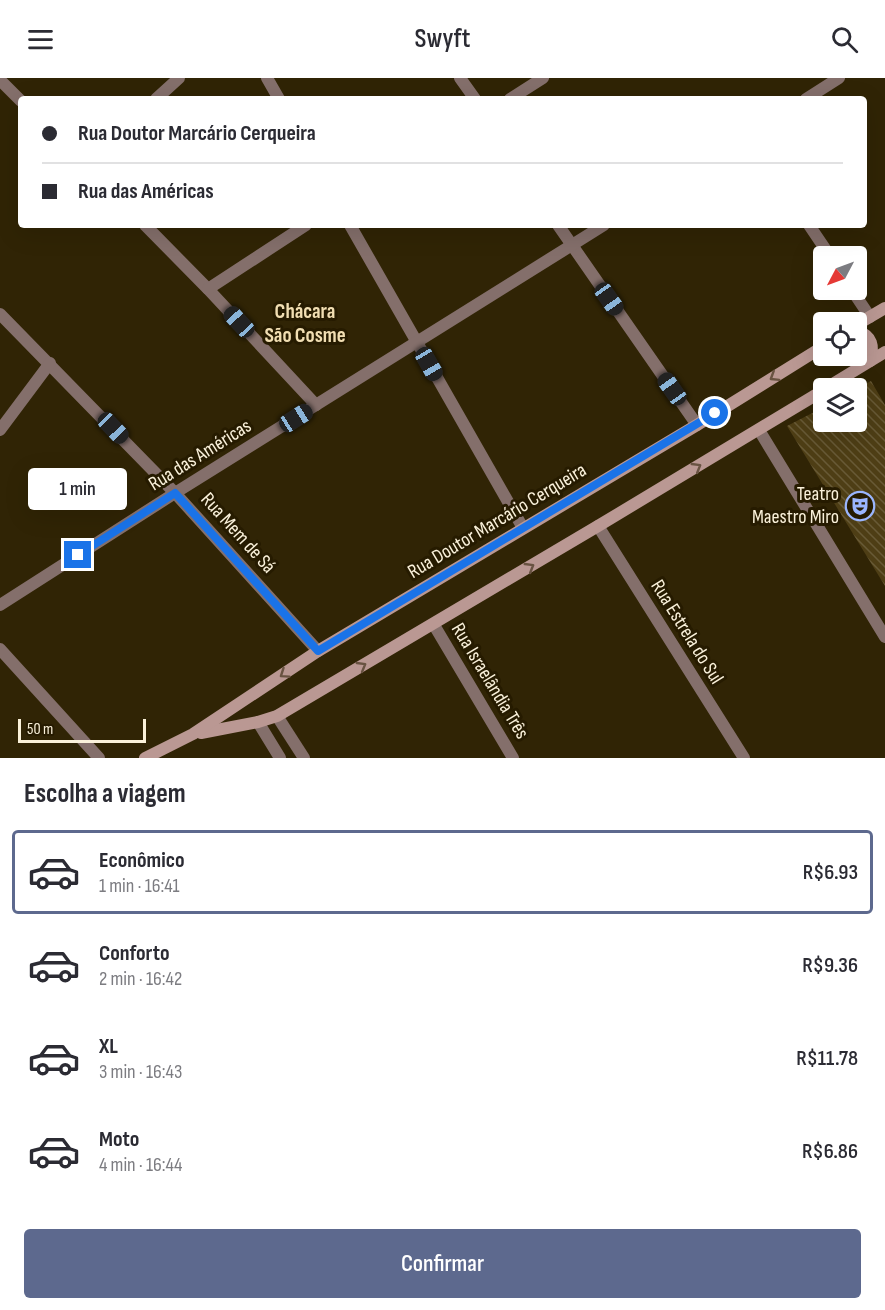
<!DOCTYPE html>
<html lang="pt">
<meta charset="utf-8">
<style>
:root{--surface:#fff;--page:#f2f2f3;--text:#2b2b33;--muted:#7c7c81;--line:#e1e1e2;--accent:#5d698e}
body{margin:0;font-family:"Sofia Sans Condensed",sans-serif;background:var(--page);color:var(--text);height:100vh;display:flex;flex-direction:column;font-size:22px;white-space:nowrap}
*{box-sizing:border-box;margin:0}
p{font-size:20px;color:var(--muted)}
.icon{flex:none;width:33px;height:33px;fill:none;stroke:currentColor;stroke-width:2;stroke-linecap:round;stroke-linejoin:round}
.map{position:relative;height:680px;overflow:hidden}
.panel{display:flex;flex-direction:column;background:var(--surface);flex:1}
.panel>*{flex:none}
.guide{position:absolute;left:18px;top:18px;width:849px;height:132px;border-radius:6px;box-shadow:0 6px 24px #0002;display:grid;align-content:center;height:132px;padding:0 24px;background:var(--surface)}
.needle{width:39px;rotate:229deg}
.tools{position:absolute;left:813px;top:168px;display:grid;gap:12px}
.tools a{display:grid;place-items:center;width:54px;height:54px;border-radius:6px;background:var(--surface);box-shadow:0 6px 24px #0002;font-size:30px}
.scale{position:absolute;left:18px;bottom:15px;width:128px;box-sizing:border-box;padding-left:6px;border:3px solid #faf1da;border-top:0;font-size:16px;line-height:21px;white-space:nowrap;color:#faf1da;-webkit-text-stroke:4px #261b00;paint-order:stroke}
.end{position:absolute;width:27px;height:27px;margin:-14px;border:8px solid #1a73e8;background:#fff;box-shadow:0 0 0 3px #fff}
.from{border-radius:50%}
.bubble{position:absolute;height:42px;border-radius:6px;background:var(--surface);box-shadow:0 6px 24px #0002;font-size:20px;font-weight:600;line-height:42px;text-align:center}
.car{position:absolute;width:18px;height:36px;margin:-18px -9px;border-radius:8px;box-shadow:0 0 4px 2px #0007;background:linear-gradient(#222 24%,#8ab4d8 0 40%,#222 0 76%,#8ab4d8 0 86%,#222 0)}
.guide b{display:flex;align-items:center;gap:21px;height:57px;font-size:22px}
.guide b+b{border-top:2px solid var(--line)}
.guide i{width:15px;height:15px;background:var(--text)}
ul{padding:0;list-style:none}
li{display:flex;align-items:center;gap:18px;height:84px;margin:0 12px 9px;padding:0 12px;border:3px solid transparent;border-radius:6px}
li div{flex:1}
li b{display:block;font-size:22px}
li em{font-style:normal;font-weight:600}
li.selected{border-color:var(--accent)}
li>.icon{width:54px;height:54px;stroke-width:1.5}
h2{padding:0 24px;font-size:27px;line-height:72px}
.button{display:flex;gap:12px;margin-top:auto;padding:12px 24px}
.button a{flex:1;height:69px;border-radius:6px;background:var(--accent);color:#fff;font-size:24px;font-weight:600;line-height:69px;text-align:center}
header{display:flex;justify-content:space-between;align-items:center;height:78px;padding:0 24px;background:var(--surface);font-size:27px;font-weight:600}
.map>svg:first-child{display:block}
.building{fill:url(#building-back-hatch)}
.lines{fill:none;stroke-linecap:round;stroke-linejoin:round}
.street{stroke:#846f6b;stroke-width:12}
.secondary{stroke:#ba9893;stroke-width:12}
.oneway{stroke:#695342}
.route{stroke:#1a73e8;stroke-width:8}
.labels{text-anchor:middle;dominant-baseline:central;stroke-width:6;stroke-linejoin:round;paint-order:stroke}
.street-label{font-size:20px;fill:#faf1da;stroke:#261b00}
.poi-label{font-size:20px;fill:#faf1da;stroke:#261b00;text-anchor:end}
.neighbourhood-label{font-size:21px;font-weight:bold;fill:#f1deb2;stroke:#261b00}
</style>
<header><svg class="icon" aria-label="menu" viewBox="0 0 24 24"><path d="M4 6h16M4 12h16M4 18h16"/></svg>Swyft<svg class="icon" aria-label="search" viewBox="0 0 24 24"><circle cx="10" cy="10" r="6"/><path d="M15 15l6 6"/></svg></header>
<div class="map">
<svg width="885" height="680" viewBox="0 0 885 680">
<defs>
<pattern id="building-back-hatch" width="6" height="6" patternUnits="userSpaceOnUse" patternTransform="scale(1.5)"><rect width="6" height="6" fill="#4e3e15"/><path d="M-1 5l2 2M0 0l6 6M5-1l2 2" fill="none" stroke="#685a36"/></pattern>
</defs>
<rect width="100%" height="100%" fill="#302405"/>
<polygon class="building" points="871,303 885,327 885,508 787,348 824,329 824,344 856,344 856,311"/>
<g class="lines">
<g class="street">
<polyline points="267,0 279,21"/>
<polyline points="460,0 475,21"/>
<polyline points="0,2 21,23"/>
<polyline points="156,21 179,0"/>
<polyline points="510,21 543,0"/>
<polyline points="806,21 839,0"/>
<polyline points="145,147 208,211 316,327"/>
<polyline points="350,147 523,450"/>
<polyline points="558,147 697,347"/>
<polyline points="809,147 830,178"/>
<polyline points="208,211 306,147"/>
<polyline points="852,212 870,239"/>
<polyline points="0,236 175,415 318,573"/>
<polyline points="0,352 50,285"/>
<polyline points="759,352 885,559"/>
<polyline points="598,448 744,680"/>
<polyline points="0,527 175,415 604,147"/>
<polyline points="434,547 513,680"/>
<polyline points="0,571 99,680"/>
<polyline points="277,638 304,680"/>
<polyline points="258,644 280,680"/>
</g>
<g class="secondary">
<polyline points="856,247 885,230"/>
<path d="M856 253C873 257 874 269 870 283"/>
<polyline points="826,310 885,274"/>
<polyline points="201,655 258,644 277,638 598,448 824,312"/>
<polyline points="145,680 193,656 318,573 697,347 824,268"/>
</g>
</g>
<defs><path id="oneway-chevron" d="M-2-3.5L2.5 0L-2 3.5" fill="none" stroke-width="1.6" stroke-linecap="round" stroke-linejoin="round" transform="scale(1.5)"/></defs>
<g class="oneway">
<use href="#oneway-chevron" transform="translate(774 299) rotate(148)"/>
<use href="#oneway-chevron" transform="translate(697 389) rotate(-31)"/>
<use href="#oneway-chevron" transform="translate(530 489) rotate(-31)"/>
<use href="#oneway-chevron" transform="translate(362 588) rotate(-30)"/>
<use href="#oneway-chevron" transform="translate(284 596) rotate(146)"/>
</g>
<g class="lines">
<polyline class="route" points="78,477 175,415 318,573 715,335"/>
</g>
<defs>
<g id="theatre-ring" transform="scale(1.5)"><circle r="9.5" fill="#261b00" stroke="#9ab5fd" stroke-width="1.5"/><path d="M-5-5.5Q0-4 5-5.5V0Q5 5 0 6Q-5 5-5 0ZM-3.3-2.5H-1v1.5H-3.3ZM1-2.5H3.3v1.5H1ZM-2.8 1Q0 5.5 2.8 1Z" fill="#9ab5fd"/></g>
</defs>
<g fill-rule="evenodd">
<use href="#theatre-ring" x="860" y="428"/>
</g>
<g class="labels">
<g class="street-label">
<text transform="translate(200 377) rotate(-32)">Rua das Américas</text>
<text transform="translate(497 443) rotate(-31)">Rua Doutor Marcário Cerqueira</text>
<text transform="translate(238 455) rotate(48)">Rua Mem de Sá</text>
<text transform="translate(687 554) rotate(58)">Rua Estrela do Sul</text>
<text transform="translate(490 603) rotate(59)">Rua Israelândia Três</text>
</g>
<g class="poi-label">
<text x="839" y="416">Teatro<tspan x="839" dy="23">Maestro Miro</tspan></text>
</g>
<g class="neighbourhood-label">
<text x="305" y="233">Chácara<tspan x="305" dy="24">São Cosme</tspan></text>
</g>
</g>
</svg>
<div class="tools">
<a><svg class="needle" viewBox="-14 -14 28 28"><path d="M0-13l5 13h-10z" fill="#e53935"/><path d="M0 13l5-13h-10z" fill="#7c7c81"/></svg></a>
<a><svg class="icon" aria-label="locate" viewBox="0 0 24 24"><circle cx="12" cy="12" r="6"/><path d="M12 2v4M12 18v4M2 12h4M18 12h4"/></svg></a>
<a><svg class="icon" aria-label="layers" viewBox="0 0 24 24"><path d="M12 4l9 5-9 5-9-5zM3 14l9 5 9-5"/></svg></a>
</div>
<div class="scale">50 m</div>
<i class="end from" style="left:715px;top:335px"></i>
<i class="end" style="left:78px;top:477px"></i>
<div class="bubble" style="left:28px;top:390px;width:99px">1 min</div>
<i class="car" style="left:609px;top:221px;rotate:145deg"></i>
<i class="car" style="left:239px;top:244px;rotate:317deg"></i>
<i class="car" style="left:429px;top:286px;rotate:150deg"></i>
<i class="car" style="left:672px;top:311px;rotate:325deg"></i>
<i class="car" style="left:296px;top:340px;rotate:58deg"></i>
<i class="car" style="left:113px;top:350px;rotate:136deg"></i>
<div class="guide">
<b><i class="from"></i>Rua Doutor Marcário Cerqueira</b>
<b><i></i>Rua das Américas</b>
</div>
</div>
<section class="panel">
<h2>Escolha a viagem</h2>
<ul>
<li class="selected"><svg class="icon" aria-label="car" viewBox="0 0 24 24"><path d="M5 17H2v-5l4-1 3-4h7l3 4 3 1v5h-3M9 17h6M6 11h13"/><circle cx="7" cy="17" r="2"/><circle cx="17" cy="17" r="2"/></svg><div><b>Econômico</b><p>1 min · 16:41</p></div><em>R$6.93</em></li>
<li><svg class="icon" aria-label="car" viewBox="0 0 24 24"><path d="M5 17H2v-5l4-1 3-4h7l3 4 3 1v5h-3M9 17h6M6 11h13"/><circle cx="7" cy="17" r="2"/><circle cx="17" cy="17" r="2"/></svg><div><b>Conforto</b><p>2 min · 16:42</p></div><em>R$9.36</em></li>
<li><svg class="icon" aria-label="car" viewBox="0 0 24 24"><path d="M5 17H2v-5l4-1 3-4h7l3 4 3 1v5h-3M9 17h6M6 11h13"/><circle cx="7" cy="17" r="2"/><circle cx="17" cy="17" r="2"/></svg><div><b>XL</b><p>3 min · 16:43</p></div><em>R$11.78</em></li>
<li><svg class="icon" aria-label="car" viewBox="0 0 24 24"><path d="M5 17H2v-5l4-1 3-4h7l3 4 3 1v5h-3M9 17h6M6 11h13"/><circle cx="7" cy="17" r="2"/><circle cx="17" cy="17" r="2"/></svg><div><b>Moto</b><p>4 min · 16:44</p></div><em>R$6.86</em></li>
</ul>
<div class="button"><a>Confirmar</a></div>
</section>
